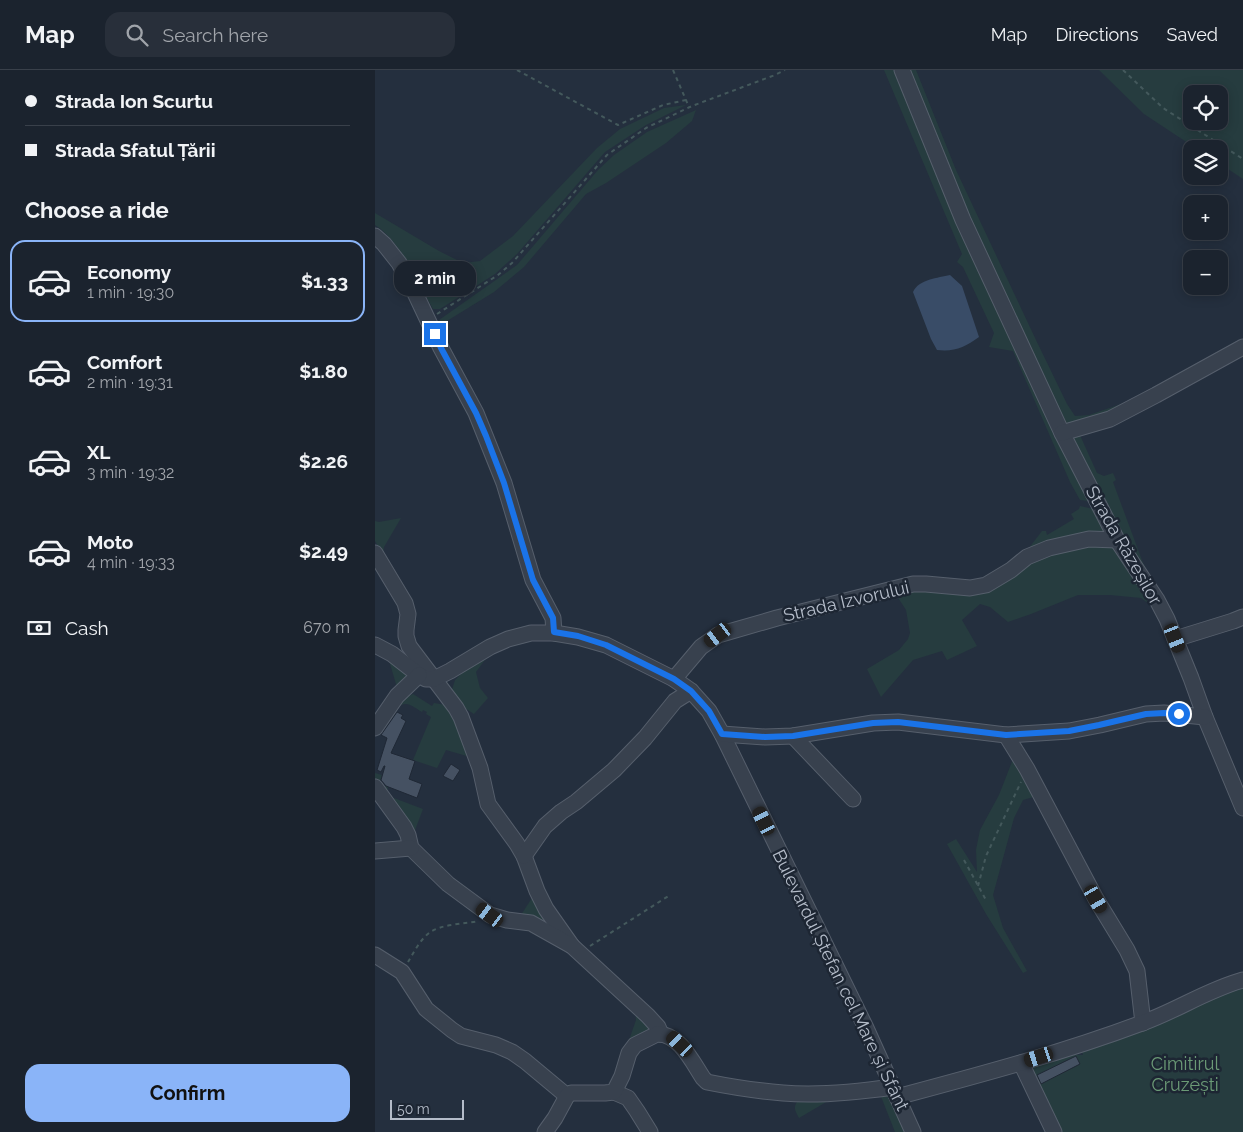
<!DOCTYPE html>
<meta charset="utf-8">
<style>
:root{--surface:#1b232e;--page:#282f3a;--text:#f1f3f6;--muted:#a0a4aa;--line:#39404a;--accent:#8ab4f8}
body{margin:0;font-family:Raleway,sans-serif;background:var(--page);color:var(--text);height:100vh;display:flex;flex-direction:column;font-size:19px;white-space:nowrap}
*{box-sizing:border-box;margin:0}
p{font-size:16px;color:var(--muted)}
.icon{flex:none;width:28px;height:28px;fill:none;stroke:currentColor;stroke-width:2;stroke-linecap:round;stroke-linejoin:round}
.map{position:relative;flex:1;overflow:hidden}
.drawer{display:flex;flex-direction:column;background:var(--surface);width:375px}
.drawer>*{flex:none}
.guide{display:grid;align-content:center;height:110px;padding:0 25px;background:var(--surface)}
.tools{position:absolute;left:808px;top:15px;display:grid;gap:10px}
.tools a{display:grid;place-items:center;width:45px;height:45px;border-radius:10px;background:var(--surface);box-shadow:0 2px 12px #0003,0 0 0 1px var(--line);font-size:25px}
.scale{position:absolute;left:15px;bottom:12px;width:74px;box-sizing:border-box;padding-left:5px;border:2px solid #b4bcc9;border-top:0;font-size:14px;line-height:18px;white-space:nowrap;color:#b4bcc9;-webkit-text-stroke:4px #1d2633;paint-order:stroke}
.end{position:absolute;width:22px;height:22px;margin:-11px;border:6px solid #1a73e8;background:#fff;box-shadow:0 0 0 2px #fff}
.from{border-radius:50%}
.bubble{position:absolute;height:35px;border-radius:15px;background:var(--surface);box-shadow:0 2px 12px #0003,0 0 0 1px var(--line);font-size:16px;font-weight:700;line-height:35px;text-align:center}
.car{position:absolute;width:15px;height:30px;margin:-15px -8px;border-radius:6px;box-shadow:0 0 4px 1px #0007;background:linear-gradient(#222 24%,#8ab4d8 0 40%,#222 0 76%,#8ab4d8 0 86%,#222 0)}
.guide b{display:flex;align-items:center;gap:18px;height:48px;font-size:19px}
.guide b+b{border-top:1px solid var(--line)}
.guide i{width:12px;height:12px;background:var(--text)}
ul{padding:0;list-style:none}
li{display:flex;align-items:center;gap:15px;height:82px;margin:0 10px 8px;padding:0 15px;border:2px solid transparent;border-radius:15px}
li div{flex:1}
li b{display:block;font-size:19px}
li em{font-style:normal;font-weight:700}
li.selected{border-color:var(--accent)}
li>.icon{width:45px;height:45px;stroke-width:1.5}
h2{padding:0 25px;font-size:22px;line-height:60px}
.pay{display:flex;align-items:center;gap:12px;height:55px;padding:0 25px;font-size:19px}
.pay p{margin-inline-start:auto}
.button{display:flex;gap:10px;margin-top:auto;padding:10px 25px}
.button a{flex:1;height:58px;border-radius:15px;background:var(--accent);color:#111;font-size:20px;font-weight:700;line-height:58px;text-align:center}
header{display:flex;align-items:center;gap:30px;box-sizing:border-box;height:70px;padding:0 25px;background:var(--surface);border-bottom:1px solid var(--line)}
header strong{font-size:24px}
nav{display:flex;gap:28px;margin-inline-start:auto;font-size:18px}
.search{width:350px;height:45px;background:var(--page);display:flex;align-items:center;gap:12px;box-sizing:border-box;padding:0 18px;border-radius:15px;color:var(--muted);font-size:19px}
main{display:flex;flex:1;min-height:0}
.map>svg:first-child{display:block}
.green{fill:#263c3f;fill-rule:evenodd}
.water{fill:#394c67}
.building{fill:#455162;stroke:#1f2835}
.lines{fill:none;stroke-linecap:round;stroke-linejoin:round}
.minor-casing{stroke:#565f6c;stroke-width:17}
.path{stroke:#44595c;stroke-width:2;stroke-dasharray:4 4;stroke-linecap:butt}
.minor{stroke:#38414e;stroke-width:15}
.route{stroke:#1a73e8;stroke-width:6}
.labels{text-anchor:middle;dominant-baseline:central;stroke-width:5;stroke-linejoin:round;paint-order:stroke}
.street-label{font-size:18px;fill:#b4bcc9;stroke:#1d2633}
.park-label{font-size:18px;fill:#6b9a76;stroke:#1d2633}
</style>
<header>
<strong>Map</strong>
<div class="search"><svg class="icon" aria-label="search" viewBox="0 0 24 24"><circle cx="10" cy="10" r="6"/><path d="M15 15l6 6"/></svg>Search here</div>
<nav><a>Map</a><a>Directions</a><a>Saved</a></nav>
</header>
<main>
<section class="drawer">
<div class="guide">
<b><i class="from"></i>Strada Ion Scurtu</b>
<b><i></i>Strada Sfatul Țării</b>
</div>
<h2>Choose a ride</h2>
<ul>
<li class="selected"><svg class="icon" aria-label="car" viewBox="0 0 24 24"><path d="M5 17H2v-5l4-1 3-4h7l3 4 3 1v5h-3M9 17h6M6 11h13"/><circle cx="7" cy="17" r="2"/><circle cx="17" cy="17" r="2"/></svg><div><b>Economy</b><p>1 min · 19:30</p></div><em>$1.33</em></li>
<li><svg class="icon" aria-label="car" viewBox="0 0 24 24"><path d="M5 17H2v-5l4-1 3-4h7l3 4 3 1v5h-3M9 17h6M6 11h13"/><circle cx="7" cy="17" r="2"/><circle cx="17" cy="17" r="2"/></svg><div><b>Comfort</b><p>2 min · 19:31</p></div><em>$1.80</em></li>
<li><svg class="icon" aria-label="car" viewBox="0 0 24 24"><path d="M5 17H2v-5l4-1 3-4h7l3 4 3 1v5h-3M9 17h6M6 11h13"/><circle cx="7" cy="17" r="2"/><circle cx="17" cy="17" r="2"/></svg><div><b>XL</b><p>3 min · 19:32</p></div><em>$2.26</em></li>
<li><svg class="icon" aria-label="car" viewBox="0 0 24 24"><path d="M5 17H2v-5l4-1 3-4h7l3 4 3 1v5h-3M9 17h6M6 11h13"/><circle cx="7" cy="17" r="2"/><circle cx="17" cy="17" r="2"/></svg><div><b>Moto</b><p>4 min · 19:33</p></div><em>$2.49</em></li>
</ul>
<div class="pay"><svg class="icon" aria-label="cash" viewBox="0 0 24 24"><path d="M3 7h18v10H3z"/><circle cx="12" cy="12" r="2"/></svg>Cash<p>670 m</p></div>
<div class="button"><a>Confirm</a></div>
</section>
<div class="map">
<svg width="868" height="1062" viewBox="0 0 868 1062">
<rect width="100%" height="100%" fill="#242f3e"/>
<g class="green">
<polygon points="509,0 520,0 717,429 714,431 705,430 695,412 638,281 614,277 619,263 588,197 582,192 587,184"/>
<polygon points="531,0 541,0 581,100 661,270 692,334 700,346 714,345 778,323 734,346 698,356 688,353 594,151"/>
<path d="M724 0H868V109L844 93V79H822L769 44ZM816 24H844V51H816Z"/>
<path d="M311 35 271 55 230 82 142 184 120 204 65 239H58C43 212 26 172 0 155V143L64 181 88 193 105 191 138 166 222 78 245 59 289 38Z"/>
<polygon points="321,40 317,51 291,73 231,113 211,124 149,197 119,222 67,254 64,250 142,195 223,100 239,85 272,62"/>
<polygon points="704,363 722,403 729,406 738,403 741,410 738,412 768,493 780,514 748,470 697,371"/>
<polygon points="705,436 723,440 737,466 647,487 667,461 671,461 672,465 699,449 696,444 704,439"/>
<polygon points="26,448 9,477 8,485 0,471 0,451 4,452"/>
<polygon points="735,473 781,539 766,528 735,525 703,525 656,544 633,552 615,537 605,534 587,550 602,576 572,590 567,581 538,590 506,627 492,599 524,580 533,569 535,563 531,540 520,523 532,520 592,521 674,481"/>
<polygon points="109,586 112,587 101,602 105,618 113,628 99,644 84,634 75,626 80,610 87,603"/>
<polygon points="13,587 33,605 31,612 23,621"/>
<path d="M38 624 57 636 59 633 77 636 95 687 71 680 62 698 38 690 56 647 51 644 52 642 48 640 47 642C31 632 32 631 15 641L28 629Z"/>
<polygon points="640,684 662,726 648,730 639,748 618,825 628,858 652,901 648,903 611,844 572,774 581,769 602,802 601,780 605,760 624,725"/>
<polygon points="0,703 7,705 4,714 13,717 11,725 48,739 39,763 0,712"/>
<polygon points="157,828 188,869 144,848"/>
<polygon points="868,914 868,1062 685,1062 658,1007 656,994 698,981 701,985 708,985 707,980"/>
<polygon points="260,940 279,959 253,973 261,950"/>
<polygon points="505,1024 511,1025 514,1028 529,1062 520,1062"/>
<path d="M458 1028 424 1048C419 1039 418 1037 424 1029Z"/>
</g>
<path class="water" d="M575 205 587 216 604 267C590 277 580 282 562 280L556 269 538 222C544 209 563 208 575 205Z"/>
<g class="building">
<polygon points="22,642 28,645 26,648 31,651 16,683 40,691 34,709 47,714 42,728 11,716 6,710 10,696 9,696 6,702 2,700 12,668 6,665"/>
<polygon points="76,694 85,700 78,711 68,706"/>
<polygon points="701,986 705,994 666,1014 662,1005"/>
</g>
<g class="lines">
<g class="minor-casing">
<g id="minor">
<polyline points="527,0 588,150 687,363 742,470 782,530 792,549 816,608 830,647 868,738"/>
<polyline points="0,166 9,174 24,193 41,225 66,278 101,343 129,413 158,510 178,548 179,563"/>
<polyline points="687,363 735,349 781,325 868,277"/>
<polyline points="0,483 30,533 33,544 31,560 31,566 34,576 81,638 86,647 105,698 113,734 142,774 149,786 162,821 171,839 197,876"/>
<polyline points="800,569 858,551 868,547"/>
<polyline points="0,575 17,584 44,605 51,609 59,609 75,601 115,577 133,569 156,563 179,563 203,567 231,575 299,609 316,621 334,641 347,664 491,958 538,1062"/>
<polyline points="299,609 326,577 343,565 402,548 538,514 551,514 595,518 611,515 636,500 652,487 674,478 714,469 742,470"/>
<polyline points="0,658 22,626 44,605"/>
<polyline points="347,664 390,667 418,666 498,653 523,652 631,665 694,661 725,655 771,644 789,643 830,647"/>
<polyline points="631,665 652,699 721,829 752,880 762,901 768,953"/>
<polyline points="418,666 478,729"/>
<polyline points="0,717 29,757 33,765 36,778 73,814 115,845 132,850 156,853 197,876 273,946 283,957 286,964"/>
<polyline points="0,781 36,778"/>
<polyline points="149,786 170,756 186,742 201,732 239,700 270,668 300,631 316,621"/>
<polyline points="0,885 27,902 51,939 77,960 86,966 121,975 137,982 150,991 192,1026"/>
<polyline points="646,993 679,1062"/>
<polyline points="239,1022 253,1028 262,1041 275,1062"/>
<path d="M522 1027C604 1005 687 983 767 953 801 941 832 920 868 910"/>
<path d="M170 1062 180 1048 192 1026 196 1023H230L239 1022 247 1006 254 983 260 975 282 964C304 963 318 993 328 1008L332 1012C357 1017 382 1021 408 1023 443 1026 483 1022 518 1017"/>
</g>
</g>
<g class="path">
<polyline points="142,0 243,55 288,35 311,30"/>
<polyline points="298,0 314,37"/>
<polyline points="748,0 788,38 868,89"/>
<polyline points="62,244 123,205 137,193 232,85 271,58 317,36 400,5 410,0"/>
<polyline points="589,790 612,832"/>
<polyline points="603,816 611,786 646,712"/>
<polyline points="215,876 295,825"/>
<path d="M33 892C39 882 45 870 54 863 65 854 90 854 104 851"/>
</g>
<use href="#minor" class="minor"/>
</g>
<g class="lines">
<polyline class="route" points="60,264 66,278 101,343 111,366 129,413 158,510 178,548 179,562 203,566 231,575 299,609 316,621 334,641 347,664 390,667 418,666 498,653 523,652 631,665 694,661 724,655 771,644 789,643 804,644"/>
</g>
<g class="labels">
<g class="street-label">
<text transform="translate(749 475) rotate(60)">Strada Răzeșilor</text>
<text transform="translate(471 531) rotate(-13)">Strada Izvorului</text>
<text transform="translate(466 910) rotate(64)">Bulevardul Ștefan cel Mare și Sfânt</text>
</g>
<g class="park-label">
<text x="810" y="993">Cimitirul<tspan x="810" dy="21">Cruzești</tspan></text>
</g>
</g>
</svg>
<div class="tools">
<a><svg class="icon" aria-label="locate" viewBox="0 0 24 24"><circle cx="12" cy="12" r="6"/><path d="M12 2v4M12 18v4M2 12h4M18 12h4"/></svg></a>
<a><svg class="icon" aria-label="layers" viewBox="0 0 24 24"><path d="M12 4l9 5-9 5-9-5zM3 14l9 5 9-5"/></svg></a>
<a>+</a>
<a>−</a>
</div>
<div class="scale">50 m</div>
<i class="end from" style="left:804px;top:644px"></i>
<i class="end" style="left:60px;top:264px"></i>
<div class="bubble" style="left:19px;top:191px;width:82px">2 min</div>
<i class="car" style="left:343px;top:565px;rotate:233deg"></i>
<i class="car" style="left:800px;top:568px;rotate:158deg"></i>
<i class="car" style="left:389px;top:751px;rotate:334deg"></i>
<i class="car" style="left:721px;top:829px;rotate:150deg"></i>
<i class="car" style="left:115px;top:845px;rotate:306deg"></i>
<i class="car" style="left:305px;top:974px;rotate:313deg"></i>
<i class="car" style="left:664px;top:987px;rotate:252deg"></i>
</div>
</main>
